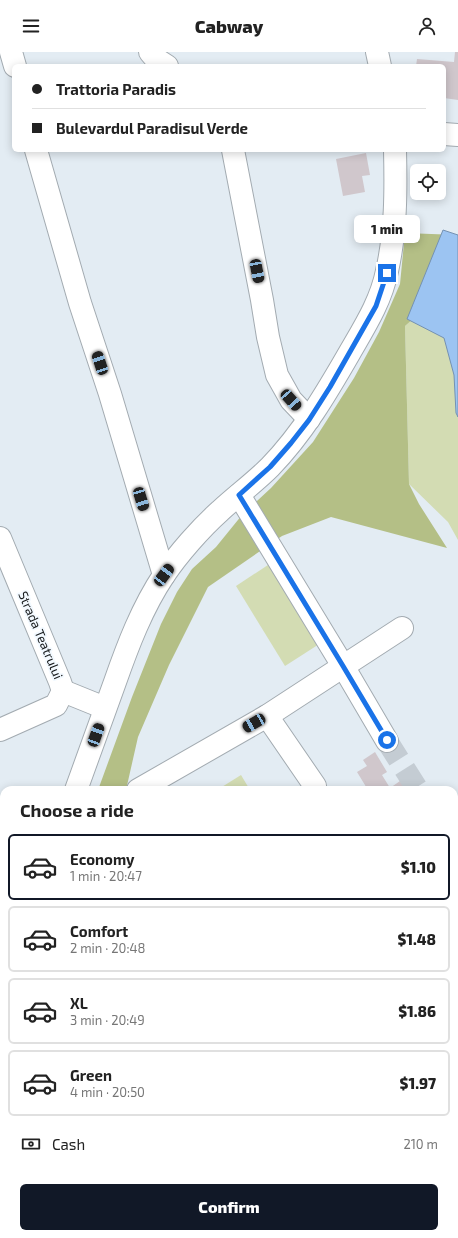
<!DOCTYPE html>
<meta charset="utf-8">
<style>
:root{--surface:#fff;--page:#f6f6f6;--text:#222;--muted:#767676;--line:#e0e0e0;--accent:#111827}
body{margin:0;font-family:"Exo 2",sans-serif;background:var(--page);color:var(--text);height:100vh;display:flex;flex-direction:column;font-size:15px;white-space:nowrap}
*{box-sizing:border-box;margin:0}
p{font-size:13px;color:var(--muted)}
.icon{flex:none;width:22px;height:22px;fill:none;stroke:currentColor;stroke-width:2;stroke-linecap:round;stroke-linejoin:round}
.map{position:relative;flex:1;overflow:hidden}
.panel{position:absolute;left:0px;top:734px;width:458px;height:452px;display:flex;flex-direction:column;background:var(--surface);border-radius:12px 12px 0 0;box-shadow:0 2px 10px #0003}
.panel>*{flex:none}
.top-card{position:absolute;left:12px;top:12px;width:434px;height:88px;border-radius:6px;box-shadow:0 2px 10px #0003;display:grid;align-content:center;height:88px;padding:0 20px;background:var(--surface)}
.buttons{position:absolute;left:410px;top:112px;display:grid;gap:8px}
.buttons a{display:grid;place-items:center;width:36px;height:36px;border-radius:6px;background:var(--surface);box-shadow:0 2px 10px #0003;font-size:20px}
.end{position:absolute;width:18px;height:18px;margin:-9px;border:5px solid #1a73e8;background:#fff;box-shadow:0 0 0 2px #fff}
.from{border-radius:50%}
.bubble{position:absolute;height:28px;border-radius:6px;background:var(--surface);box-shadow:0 2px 10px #0003;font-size:13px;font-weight:800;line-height:28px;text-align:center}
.car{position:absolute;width:12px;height:24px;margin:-12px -6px;border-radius:5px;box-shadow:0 0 3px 1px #0007;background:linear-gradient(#222 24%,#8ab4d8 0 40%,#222 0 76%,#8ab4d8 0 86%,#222 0)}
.top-card b{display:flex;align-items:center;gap:14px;height:38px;font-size:15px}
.top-card b+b{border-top:1px solid var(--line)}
.top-card i{width:10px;height:10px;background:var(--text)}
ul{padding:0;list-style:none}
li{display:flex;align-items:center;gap:12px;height:66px;margin:0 8px 6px;padding:0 12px;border:2px solid var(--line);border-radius:6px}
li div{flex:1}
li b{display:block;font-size:15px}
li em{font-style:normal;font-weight:800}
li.active{border-color:var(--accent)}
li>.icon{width:36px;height:36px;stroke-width:1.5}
h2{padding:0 20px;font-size:18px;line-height:48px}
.pay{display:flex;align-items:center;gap:10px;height:44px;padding:0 20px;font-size:15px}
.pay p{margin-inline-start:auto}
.action{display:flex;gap:8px;margin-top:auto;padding:8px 20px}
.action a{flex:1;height:46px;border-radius:6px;background:var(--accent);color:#fff;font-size:16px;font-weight:800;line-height:46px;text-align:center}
header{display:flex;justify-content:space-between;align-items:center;height:52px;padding:0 20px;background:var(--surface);font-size:18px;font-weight:800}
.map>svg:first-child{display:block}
.green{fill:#d3dcb3}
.forest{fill:#b4bf86}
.water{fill:#9cc4f2;stroke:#7491b2}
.building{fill:#d0c7cc}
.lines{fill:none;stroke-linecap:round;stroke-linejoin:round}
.minor-tunnel{stroke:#c4ccd3;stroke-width:22;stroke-dasharray:22 11;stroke-linecap:butt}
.minor-casing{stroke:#a3abb1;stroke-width:24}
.minor{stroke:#fff;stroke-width:22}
.route{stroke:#1a73e8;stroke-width:5}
.labels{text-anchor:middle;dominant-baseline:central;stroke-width:3.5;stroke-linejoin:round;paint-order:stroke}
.street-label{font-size:13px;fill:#16191b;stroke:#f2f9ff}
</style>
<header><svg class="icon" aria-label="menu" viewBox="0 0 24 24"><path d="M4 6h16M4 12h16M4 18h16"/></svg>Cabway<svg class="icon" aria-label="person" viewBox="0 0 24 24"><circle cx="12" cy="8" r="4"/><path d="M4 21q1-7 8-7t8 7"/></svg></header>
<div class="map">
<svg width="458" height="1186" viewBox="0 0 458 1186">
<rect width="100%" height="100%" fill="#e3ecf3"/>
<g class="green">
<polygon points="458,228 458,488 448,470 409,432 405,274"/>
<polygon points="274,509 324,589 285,614 236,534"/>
<polygon points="241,723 250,738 217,738"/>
</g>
<polygon class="forest" points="405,181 458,183 458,228 405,274 409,432 419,452 447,496 331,465 282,484 208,535 169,613 138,685 126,738 98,738 132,645 161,572 177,540 192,517 216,495 242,463 271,436 313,390 354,326 379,280 400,232"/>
<polygon class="water" points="443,178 458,183 458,365 456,361 454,323 444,286 407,267"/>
<g class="building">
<polygon points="455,0 458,0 458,48 444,46 444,14 416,14 417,7 454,10"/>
<polygon points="366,101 370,123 362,124 365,140 343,144 336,107"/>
<polygon points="375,700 387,720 382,723 390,736 400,729 406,738 368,738 357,720 367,714 363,708"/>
</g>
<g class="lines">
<polyline class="minor-tunnel" points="387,689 418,738"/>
<g class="minor-casing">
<g id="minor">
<polyline points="11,0 15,14"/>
<polyline points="150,0 156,7 167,14"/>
<polyline points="377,0 380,14"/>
<polyline points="444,82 458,83"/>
<polyline points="36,98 80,251 110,342 164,523"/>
<polyline points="233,98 262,248 268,285 277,323 291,348 309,367"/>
<polyline points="239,443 343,614 387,689"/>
<polyline points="0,486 60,630 63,639"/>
<polyline points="63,639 105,656"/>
<polyline points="267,664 315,734"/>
<polyline points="0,678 56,653 63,639"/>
<path d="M76 738C89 702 102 666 115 630 128 593 142 556 164 523 178 502 201 476 220 459 236 444 254 431 270 415 303 381 327 340 350 300 365 274 381 249 387 219 396 179 396 139 395 98"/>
<polyline points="138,738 267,664 402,576"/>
<polyline points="454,796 458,803"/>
<polyline points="0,926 4,919"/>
<polyline points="454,956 458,954"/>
<polyline points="0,1003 4,1004"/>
<polyline points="0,1153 4,1151"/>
</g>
</g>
<use href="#minor" class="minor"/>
</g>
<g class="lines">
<polyline class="route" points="387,221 376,254 330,335 309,368 291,391 270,415 239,443 343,614 387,688"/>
</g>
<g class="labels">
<g class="street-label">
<text transform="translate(41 583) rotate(67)">Strada Teatrului</text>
</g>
</g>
</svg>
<div class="buttons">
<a><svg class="icon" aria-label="locate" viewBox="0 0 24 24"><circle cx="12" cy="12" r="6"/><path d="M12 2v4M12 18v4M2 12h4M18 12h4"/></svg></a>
</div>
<i class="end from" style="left:387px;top:688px"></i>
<i class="end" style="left:387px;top:221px"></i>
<div class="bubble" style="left:354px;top:163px;width:66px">1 min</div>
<i class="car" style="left:257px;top:219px;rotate:169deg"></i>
<i class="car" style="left:100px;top:311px;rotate:342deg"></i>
<i class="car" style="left:291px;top:348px;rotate:138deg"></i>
<i class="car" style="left:141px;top:447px;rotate:163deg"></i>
<i class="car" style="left:164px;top:523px;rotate:37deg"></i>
<i class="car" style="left:254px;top:671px;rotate:240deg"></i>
<i class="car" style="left:96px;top:683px;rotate:20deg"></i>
<div class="top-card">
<b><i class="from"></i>Trattoria Paradis</b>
<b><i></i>Bulevardul Paradisul Verde</b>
</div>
<section class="panel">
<h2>Choose a ride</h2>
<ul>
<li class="active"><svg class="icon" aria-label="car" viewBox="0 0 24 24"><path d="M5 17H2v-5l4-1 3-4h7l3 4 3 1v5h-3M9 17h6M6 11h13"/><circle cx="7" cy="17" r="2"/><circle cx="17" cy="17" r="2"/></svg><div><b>Economy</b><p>1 min · 20:47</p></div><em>$1.10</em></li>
<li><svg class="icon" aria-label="car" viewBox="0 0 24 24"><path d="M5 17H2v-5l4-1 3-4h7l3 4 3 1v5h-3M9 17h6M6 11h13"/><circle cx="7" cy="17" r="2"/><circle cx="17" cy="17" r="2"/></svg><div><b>Comfort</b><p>2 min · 20:48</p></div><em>$1.48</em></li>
<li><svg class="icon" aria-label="car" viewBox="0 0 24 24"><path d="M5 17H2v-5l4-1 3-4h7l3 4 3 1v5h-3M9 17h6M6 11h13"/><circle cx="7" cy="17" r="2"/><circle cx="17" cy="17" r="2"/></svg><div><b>XL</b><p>3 min · 20:49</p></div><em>$1.86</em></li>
<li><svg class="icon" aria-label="car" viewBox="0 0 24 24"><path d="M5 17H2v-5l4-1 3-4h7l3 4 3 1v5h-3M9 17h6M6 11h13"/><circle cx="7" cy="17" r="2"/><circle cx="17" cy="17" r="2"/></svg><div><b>Green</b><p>4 min · 20:50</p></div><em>$1.97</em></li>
</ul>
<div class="pay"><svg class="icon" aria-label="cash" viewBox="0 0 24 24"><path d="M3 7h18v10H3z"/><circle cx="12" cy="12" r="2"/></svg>Cash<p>210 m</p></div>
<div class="action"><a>Confirm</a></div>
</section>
</div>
